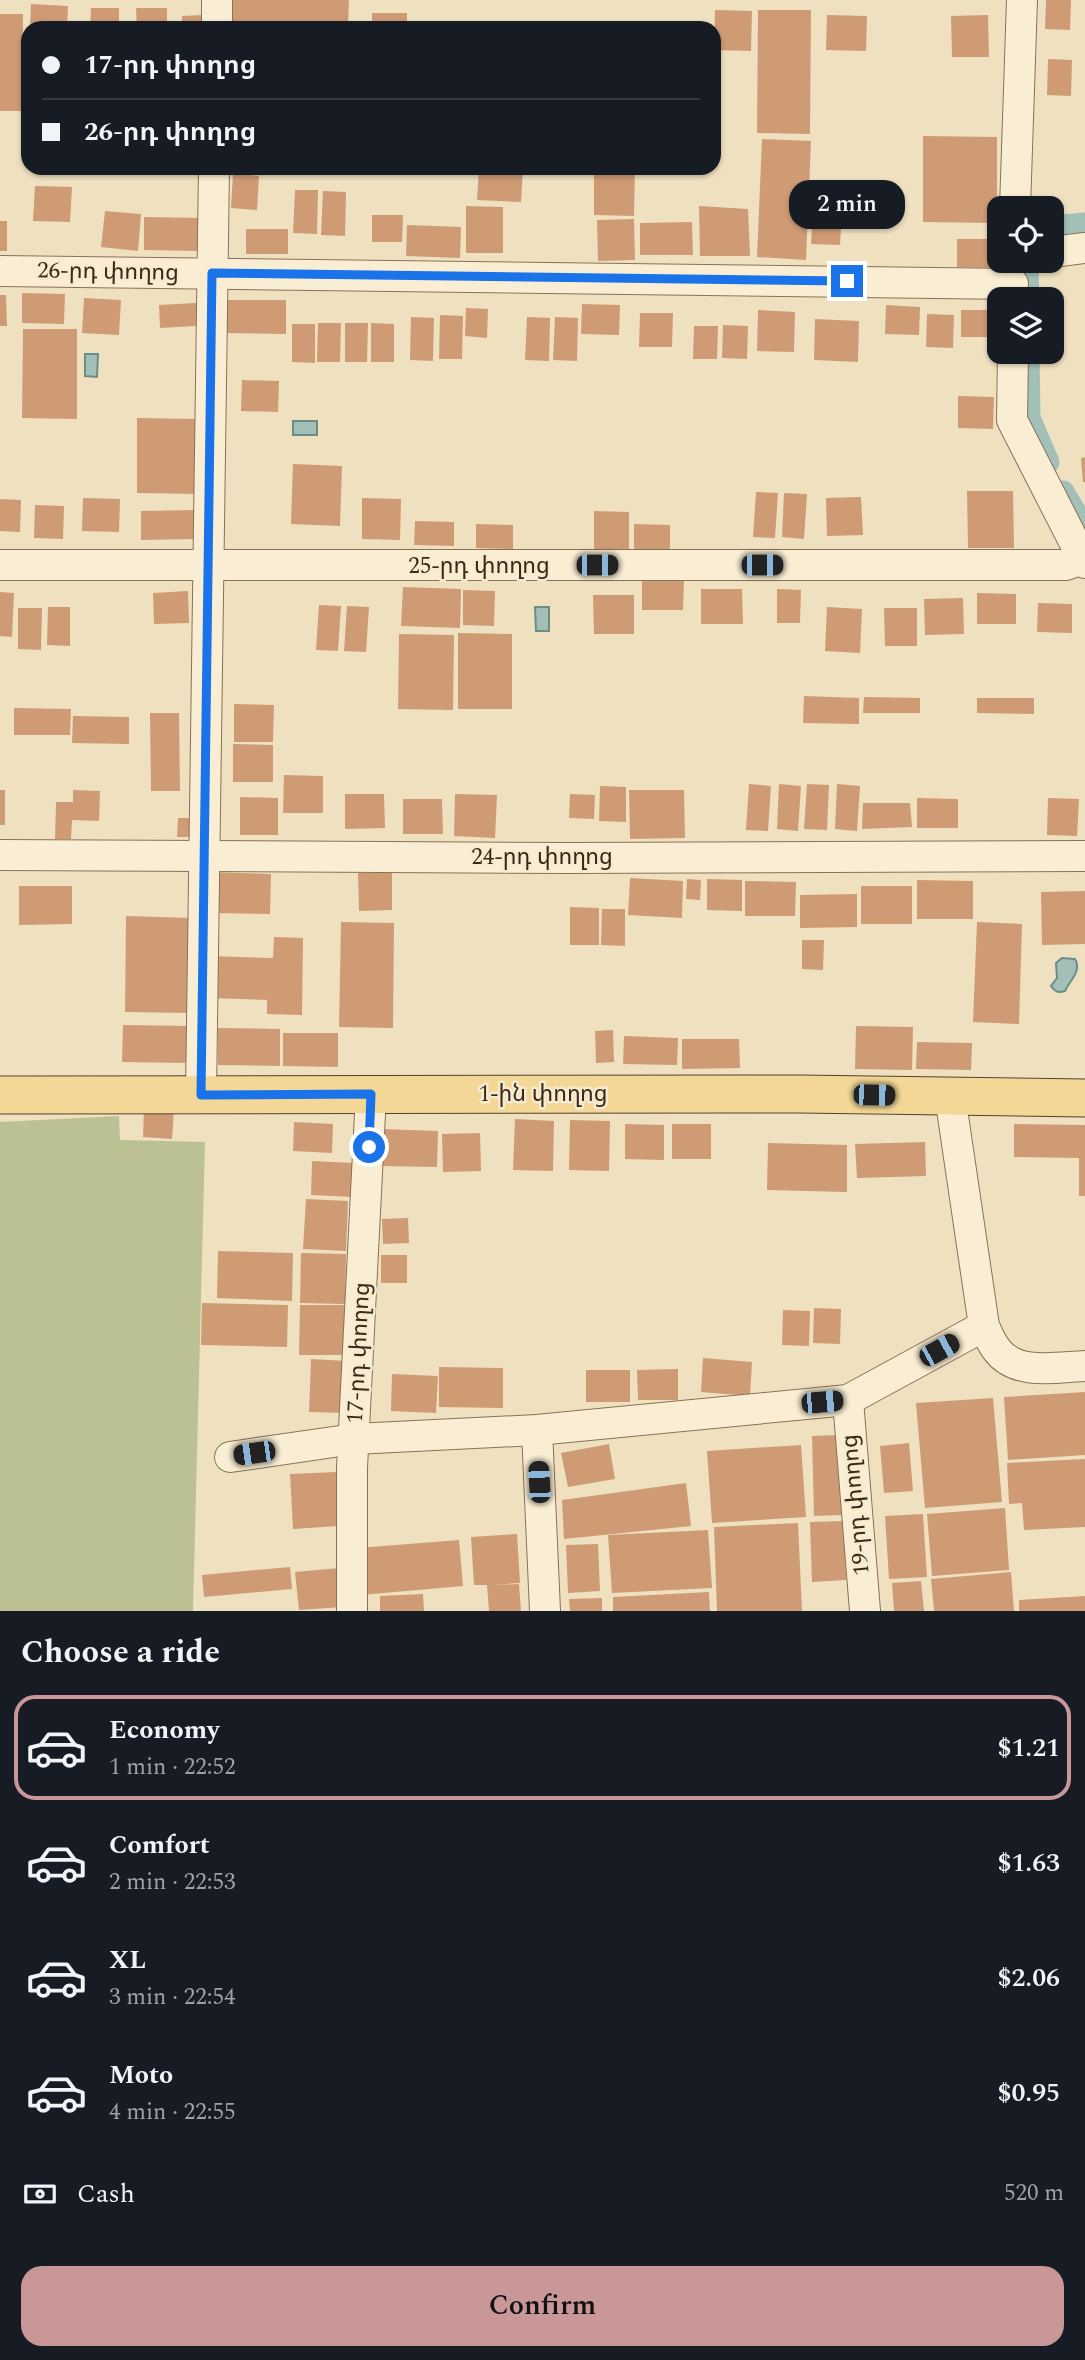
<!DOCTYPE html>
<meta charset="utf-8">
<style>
:root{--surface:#171b24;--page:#242831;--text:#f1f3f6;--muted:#9ea1a6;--line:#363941;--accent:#c99798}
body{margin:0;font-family:Spectral,"Noto Sans Armenian",serif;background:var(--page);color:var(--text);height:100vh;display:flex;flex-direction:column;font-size:26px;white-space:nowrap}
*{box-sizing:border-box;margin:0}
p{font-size:23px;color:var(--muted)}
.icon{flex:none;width:38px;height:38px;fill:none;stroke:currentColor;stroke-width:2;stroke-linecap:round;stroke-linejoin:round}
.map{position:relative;height:1611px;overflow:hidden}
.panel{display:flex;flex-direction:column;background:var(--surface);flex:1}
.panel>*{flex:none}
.top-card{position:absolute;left:21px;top:21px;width:700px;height:154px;border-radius:21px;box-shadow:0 2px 5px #0004;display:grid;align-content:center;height:154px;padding:0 21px;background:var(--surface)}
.tools{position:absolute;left:987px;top:196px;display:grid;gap:14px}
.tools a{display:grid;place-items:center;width:77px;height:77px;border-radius:14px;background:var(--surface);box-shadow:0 2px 5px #0004;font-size:35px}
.end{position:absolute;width:32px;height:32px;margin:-16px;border:9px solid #1a73e8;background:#fff;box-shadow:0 0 0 4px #fff}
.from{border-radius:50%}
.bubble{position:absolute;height:49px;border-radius:21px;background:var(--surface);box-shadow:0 2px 5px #0004;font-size:23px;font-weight:600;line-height:49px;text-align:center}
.car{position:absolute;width:21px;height:42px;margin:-21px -10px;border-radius:9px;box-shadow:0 0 5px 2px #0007;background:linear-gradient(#222 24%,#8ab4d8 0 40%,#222 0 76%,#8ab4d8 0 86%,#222 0)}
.top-card b{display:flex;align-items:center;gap:24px;height:66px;font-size:26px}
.top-card b+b{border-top:2px solid var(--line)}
.top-card i{width:18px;height:18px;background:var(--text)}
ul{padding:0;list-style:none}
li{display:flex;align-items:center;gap:21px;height:105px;margin:0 14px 10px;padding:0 7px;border:4px solid transparent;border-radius:21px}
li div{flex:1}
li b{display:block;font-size:26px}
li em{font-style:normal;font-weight:600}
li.current{border-color:var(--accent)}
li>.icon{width:63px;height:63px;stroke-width:1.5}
h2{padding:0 21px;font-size:32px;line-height:84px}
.pay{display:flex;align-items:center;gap:18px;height:77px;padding:0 21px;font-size:26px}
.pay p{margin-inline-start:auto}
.cta{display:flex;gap:14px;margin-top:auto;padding:14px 21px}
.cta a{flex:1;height:80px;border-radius:21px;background:var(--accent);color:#111;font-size:28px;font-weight:600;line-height:80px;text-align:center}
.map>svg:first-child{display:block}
.cemetery{fill:#bbc193}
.water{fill:#a3c0b8;stroke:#6a8e86;stroke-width:2}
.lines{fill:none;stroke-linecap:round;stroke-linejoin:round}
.canal{stroke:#a3c0b8;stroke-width:23}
.building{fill:#ce9b75}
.minor-casing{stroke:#887257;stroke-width:32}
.major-casing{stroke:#55402c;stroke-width:39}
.minor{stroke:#f9eed3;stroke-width:30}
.major{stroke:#f3d796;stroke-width:37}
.route{stroke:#1a73e8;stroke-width:9}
.labels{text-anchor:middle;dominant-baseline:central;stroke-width:5;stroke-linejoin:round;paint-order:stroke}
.street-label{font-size:23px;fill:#372a1c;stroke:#f6ebcf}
</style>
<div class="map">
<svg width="1085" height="1611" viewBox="0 0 1085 1611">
<rect width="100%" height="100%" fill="#efe1c0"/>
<polygon class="cemetery" points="119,1116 120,1140 205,1142 193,1611 0,1611 0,1122"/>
<g class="water">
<polygon points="85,354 98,354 97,377 85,376"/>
<rect x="293" y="421" width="24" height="14"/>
<polygon points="535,607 549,607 549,631 536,631"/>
<path d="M1062 958 1075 959C1082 971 1070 980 1065 991 1058 993 1055 992 1051 986L1057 978 1056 963Z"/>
</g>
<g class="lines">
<g class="canal">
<polyline points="1052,227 1085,224"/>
<polyline points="1027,266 1028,299"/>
<polyline points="1028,352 1029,418 1048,462"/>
<polyline points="1063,492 1085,529"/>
</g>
</g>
<g class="building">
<polygon points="233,0 349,0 348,25 232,21"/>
<polygon points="1046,0 1071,0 1070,30 1045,29"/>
<polygon points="31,4 68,6 67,28 30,28"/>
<polygon points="91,8 119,8 119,28 90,28"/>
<polygon points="136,8 167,8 167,28 137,28"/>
<polygon points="715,10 752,11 751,51 714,50"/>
<polygon points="758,10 811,10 810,134 757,133"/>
<rect x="372" y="13" width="35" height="15"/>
<polygon points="0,14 23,14 22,111 0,111"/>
<polygon points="203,15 203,28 182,28 182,16"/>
<polygon points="827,15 867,16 866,51 826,50"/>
<polygon points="988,15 989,57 952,57 951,16"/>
<polygon points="1048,59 1072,60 1071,96 1047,95"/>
<polygon points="923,136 997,137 997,223 923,222"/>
<polygon points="762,139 811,141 806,260 757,257"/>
<polygon points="479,168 523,168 521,202 477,200"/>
<polygon points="594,168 635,168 634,216 594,215"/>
<polygon points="233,173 259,176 257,210 231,208"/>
<polygon points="35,186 72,187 70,222 33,221"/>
<polygon points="295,190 318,190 317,234 293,233"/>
<polygon points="323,191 346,192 345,236 321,235"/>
<polygon points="466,206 503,207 503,253 466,253"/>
<polygon points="699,206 748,209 750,256 700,256"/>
<polygon points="813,208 842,209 840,245 811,244"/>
<polygon points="105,211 141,214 138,251 101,247"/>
<polygon points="372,215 403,215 402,242 372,242"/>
<polygon points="144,217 200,218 199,251 144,250"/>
<polygon points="634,219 635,260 598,261 597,220"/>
<rect x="0" y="221" width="7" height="30"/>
<polygon points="692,222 693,255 640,255 640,223"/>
<polygon points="407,225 461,227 460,258 406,256"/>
<rect x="246" y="229" width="42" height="25"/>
<polygon points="957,239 999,239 999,261 1003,261 1003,268 957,267"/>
<polygon points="22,293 65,294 64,324 22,323"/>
<polygon points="0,295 6,295 7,326 0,326"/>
<polygon points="84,298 121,300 119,335 82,333"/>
<polygon points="222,300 286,300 286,334 222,333"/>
<polygon points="196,303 196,326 160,328 159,305"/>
<polygon points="582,304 620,305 619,335 581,334"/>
<polygon points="886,305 920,307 919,335 885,334"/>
<polygon points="466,308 488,309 487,338 465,336"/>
<polygon points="758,310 795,312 794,352 757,351"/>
<rect x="961" y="310" width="31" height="27"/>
<polygon points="640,313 673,313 672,347 639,347"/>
<polygon points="927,314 954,315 953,348 926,347"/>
<polygon points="440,315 463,316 462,359 439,359"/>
<polygon points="411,317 434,318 433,361 410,360"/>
<polygon points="527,317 550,318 549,361 525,360"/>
<polygon points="555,317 578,318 577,361 553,360"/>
<polygon points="815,319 859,321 858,362 814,360"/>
<polygon points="318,323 341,323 340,362 317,362"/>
<polygon points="345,323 368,323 367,362 345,362"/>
<polygon points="371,323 394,324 394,362 371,362"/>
<polygon points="292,324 315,324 315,363 292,362"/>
<polygon points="723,325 748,326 747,359 722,358"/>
<polygon points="694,326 718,326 717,359 693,359"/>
<polygon points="23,329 77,329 77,419 22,418"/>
<polygon points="242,380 279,381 278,412 241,411"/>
<polygon points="958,396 994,397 993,429 958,428"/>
<polygon points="137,418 199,419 199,494 137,493"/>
<polygon points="1085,457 1085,482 1083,482 1081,458"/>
<polygon points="293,464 342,466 340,526 291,524"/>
<polygon points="967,491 1013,491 1014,548 968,548"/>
<polygon points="756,492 778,493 775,538 753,537"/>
<polygon points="784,493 807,494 804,539 782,537"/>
<polygon points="861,497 863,535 827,536 826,498"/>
<polygon points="83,498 120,499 119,532 82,531"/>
<polygon points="362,498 401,499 400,540 362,539"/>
<polygon points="0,499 21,500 20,532 0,531"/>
<polygon points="35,505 64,506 63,539 34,538"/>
<polygon points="196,510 197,539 141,540 141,511"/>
<polygon points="594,511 629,512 629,549 594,549"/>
<polygon points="415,521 454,522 454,546 414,545"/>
<polygon points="476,524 513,525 513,549 476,548"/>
<polygon points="634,524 670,525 670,551 634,551"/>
<polygon points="642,577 684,577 683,610 642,610"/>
<polygon points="403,587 461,589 460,628 401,626"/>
<polygon points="701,589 742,589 743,624 701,624"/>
<polygon points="777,589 801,590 800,623 777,623"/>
<polygon points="463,590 495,591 494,626 463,625"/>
<polygon points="188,591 189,623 154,624 153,593"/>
<polygon points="0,592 14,593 12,637 0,636"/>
<polygon points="977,593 1016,594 1016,624 977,624"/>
<polygon points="593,595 634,595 634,634 594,634"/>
<polygon points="963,598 964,634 925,635 924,599"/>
<polygon points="1038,603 1072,604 1072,633 1037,632"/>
<polygon points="319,605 341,606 338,651 316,650"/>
<polygon points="347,606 369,607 366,652 344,651"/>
<polygon points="48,607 70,607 70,646 47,645"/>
<polygon points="827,607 862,609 860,653 825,651"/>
<polygon points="18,608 42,608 41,650 18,649"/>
<polygon points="884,608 917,608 917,646 885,646"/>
<polygon points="458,633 512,634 512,709 458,709"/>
<polygon points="399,634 454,635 453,710 398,709"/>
<polygon points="804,696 859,698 859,724 803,723"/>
<polygon points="864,697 920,698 920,713 863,713"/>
<polygon points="977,698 1034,698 1034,714 977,713"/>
<polygon points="234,704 274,705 273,742 234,742"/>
<polygon points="14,708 71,709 70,735 14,735"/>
<polygon points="150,713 179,713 180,791 151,791"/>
<polygon points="73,716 129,717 129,744 72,743"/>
<polygon points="233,744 273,745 273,782 233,782"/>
<polygon points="284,775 323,776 323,813 283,813"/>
<polygon points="749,784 771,786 768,831 746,830"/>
<polygon points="779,784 801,786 798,831 777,829"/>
<polygon points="807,784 829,785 827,830 804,829"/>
<polygon points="837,784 860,786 857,831 835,829"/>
<polygon points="600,786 626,787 626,822 599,821"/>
<rect x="0" y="790" width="5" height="35"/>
<polygon points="73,790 100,791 99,821 72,820 71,839 55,839 56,802 73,802"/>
<polygon points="629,790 684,790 685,838 630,839"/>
<polygon points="345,794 384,794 385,828 345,829"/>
<polygon points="455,794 497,795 495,838 454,836"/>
<polygon points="570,794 595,795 594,819 569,818"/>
<polygon points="240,797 278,798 278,835 240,835"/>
<polygon points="917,798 958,799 958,828 917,828"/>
<polygon points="1048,798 1079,799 1077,836 1047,835"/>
<polygon points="403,799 442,799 443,834 403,834"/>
<polygon points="863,803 910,803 912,827 862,829"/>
<polygon points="178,818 195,818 195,837 177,837"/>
<polygon points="211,872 271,874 270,914 210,913"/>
<polygon points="358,873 392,873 392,910 359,911"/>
<polygon points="630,878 683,881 682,918 628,915"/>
<polygon points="687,879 701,880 700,900 686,899"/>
<polygon points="707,879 742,880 742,911 707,910"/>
<polygon points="917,880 973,881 973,919 917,919"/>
<polygon points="745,881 796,882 795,916 745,916"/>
<polygon points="19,886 72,886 72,924 19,925"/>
<rect x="861" y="886" width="51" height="38"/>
<polygon points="1085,891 1085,944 1042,945 1041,892"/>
<polygon points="857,894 857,927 800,928 800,895"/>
<polygon points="570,907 599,908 599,945 570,945"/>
<polygon points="602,909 625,909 625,946 601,945"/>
<polygon points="126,916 192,918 191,1013 125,1012"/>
<polygon points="341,922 394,923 393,1028 339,1027"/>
<polygon points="977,922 1022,924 1019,1024 973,1022"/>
<polygon points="274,937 303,938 302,1015 267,1014 267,1000 209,998 210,956 273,958"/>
<polygon points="802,940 824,940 823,970 802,969"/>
<polygon points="123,1025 190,1026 189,1063 122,1062"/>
<polygon points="856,1026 913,1027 912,1070 855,1069"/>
<polygon points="218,1028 280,1029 280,1066 218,1065"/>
<polygon points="613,1030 614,1062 596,1063 595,1031"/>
<polygon points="283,1033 338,1033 338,1067 283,1066"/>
<polygon points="624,1036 678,1038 677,1065 623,1064"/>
<polygon points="682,1039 739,1039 740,1068 682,1069"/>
<polygon points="917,1042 972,1043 971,1070 916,1069"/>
<polygon points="144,1108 174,1110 172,1139 143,1137"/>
<polygon points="515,1119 554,1121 553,1171 513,1170"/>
<polygon points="570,1120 610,1121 609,1171 569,1170"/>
<polygon points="294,1122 333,1124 332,1153 293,1151"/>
<polygon points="625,1124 664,1125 664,1160 625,1159"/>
<rect x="672" y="1124" width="39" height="35"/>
<polygon points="1014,1124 1085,1125 1085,1196 1079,1196 1079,1158 1014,1157"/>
<polygon points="381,1129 438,1131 437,1167 380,1166"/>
<polygon points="480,1133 481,1171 443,1172 442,1134"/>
<polygon points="925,1142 926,1176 857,1178 855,1144"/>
<polygon points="768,1143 847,1145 847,1192 767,1190"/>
<polygon points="312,1161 354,1163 352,1197 311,1195"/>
<polygon points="306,1199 348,1201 346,1251 303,1249"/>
<polygon points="408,1218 409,1243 383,1244 382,1219"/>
<polygon points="218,1251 293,1253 292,1301 217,1298"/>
<polygon points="301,1253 346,1254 345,1304 300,1303"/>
<rect x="381" y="1255" width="26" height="28"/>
<polygon points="202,1303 288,1305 287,1347 201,1345"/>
<polygon points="300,1305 344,1305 344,1355 299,1355"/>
<polygon points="814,1308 841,1309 840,1344 813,1343"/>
<polygon points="783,1310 810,1311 809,1346 782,1345"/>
<polygon points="703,1358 752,1362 750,1396 701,1392"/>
<polygon points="311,1359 347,1361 345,1413 309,1412"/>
<polygon points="439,1367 503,1368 503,1408 439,1407"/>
<polygon points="678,1369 678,1400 638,1400 637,1370"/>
<rect x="586" y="1370" width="44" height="32"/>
<polygon points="392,1374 438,1376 436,1413 391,1411"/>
<polygon points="1085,1392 1085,1455 1008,1460 1004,1397"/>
<polygon points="993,1398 1002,1502 925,1508 916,1403"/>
<polygon points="840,1435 842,1515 814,1516 812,1436"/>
<polygon points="909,1443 913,1491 884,1493 880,1446"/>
<polygon points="609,1444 615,1479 568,1487 561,1453"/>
<polygon points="801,1445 806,1517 712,1523 707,1451"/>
<polygon points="1085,1459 1085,1527 1024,1530 1022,1503 1009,1504 1007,1463"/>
<polygon points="336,1472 339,1526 293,1529 290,1474"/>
<polygon points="686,1483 691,1526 564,1539 562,1500"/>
<polygon points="1005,1508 1009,1570 932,1576 927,1514"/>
<polygon points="923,1514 927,1577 889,1579 885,1516"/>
<polygon points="844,1521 846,1580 812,1582 810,1522"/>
<polygon points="798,1523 802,1611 717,1611 714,1527"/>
<polygon points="708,1530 712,1588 612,1593 608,1535"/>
<polygon points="517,1534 520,1583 491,1585 519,1584 521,1611 489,1611 487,1585 474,1585 471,1537"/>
<polygon points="459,1540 463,1586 361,1595 358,1548"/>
<polygon points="598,1544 600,1591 568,1593 566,1545"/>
<polygon points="290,1567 292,1589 204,1597 202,1575"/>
<polygon points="340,1568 343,1607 299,1610 295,1572"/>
<polygon points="1011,1572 1014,1611 934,1611 931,1579"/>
<polygon points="921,1581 924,1611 894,1611 892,1583"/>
<polygon points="709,1592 710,1611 613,1611 613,1597"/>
<polygon points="423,1594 424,1611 380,1611 380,1596"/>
<polygon points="1085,1596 1085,1611 1019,1611 1019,1600"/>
<polygon points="602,1598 602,1611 570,1611 569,1599"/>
</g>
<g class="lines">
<g class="minor-casing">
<g id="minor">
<polyline points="217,28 217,0"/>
<polyline points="1015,208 1022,0"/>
<polyline points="1052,252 1085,248"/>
<polyline points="0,271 1013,284"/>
<polyline points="1013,352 1012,420 1085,563"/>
<polyline points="0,565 1066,565 1082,559"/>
<polyline points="0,855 569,858 1085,856"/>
<polyline points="201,1095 214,168"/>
<path d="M950 1096 984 1326C988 1334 991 1343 997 1350 1016 1376 1057 1367 1085 1366"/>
<polyline points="848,1400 865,1611"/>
<polyline points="537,1430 545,1611"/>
<polyline points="230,1457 354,1439 537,1430 848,1400 984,1326"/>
<polyline points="352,1611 352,1468 371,1094"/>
</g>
</g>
<g class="major-casing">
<polyline id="major" points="0,1095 799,1094 1085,1098"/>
</g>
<use href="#minor" class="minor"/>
<use href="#major" class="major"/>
</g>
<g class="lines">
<polyline class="route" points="369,1147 371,1094 201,1095 212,273 847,281"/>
</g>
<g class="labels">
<g class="street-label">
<text transform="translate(108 272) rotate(1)">26-րդ փողոց</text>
<text x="479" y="566">25-րդ փողոց</text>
<text x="542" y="857">24-րդ փողոց</text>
<text x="543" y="1094">1-ին փողոց</text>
<text transform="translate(359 1353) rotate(-87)">17-րդ փողոց</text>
<text transform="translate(856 1505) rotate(-95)">19-րդ փողոց</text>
</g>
</g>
</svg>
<div class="tools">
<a><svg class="icon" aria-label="locate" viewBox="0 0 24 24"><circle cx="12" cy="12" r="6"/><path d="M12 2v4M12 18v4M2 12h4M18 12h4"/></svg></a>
<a><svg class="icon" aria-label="layers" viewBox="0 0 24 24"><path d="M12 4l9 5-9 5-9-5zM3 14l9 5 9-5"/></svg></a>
</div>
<i class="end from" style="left:369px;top:1147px"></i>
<i class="end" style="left:847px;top:281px"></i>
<div class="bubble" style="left:789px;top:180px;width:116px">2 min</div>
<i class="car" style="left:597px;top:565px;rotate:90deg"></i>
<i class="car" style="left:762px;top:565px;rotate:90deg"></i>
<i class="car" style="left:874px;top:1095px;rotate:91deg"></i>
<i class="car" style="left:939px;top:1350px;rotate:61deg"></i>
<i class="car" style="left:822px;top:1402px;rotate:85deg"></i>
<i class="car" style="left:254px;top:1453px;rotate:262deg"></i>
<i class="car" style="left:539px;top:1482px;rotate:357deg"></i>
<div class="top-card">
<b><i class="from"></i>17-րդ փողոց</b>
<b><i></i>26-րդ փողոց</b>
</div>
</div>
<section class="panel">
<h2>Choose a ride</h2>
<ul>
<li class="current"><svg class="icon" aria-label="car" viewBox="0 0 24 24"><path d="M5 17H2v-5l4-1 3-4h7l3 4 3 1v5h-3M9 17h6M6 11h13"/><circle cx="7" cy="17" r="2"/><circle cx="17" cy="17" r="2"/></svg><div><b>Economy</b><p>1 min · 22:52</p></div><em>$1.21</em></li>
<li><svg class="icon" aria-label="car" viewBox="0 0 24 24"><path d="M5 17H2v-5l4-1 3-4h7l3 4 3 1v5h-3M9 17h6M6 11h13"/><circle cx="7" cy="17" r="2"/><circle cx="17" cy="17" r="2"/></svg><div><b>Comfort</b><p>2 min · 22:53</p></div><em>$1.63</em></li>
<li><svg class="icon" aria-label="car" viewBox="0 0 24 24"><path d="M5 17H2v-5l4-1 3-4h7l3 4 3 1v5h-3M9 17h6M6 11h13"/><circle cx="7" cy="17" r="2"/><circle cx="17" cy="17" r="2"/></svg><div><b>XL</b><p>3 min · 22:54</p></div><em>$2.06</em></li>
<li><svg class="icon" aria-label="car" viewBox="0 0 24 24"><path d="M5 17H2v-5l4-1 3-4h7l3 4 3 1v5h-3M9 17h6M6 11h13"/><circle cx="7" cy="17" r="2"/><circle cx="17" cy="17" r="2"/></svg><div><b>Moto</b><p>4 min · 22:55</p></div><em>$0.95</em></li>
</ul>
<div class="pay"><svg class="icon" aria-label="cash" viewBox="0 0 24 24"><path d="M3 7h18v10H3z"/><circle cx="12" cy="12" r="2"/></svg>Cash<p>520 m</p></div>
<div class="cta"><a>Confirm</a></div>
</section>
